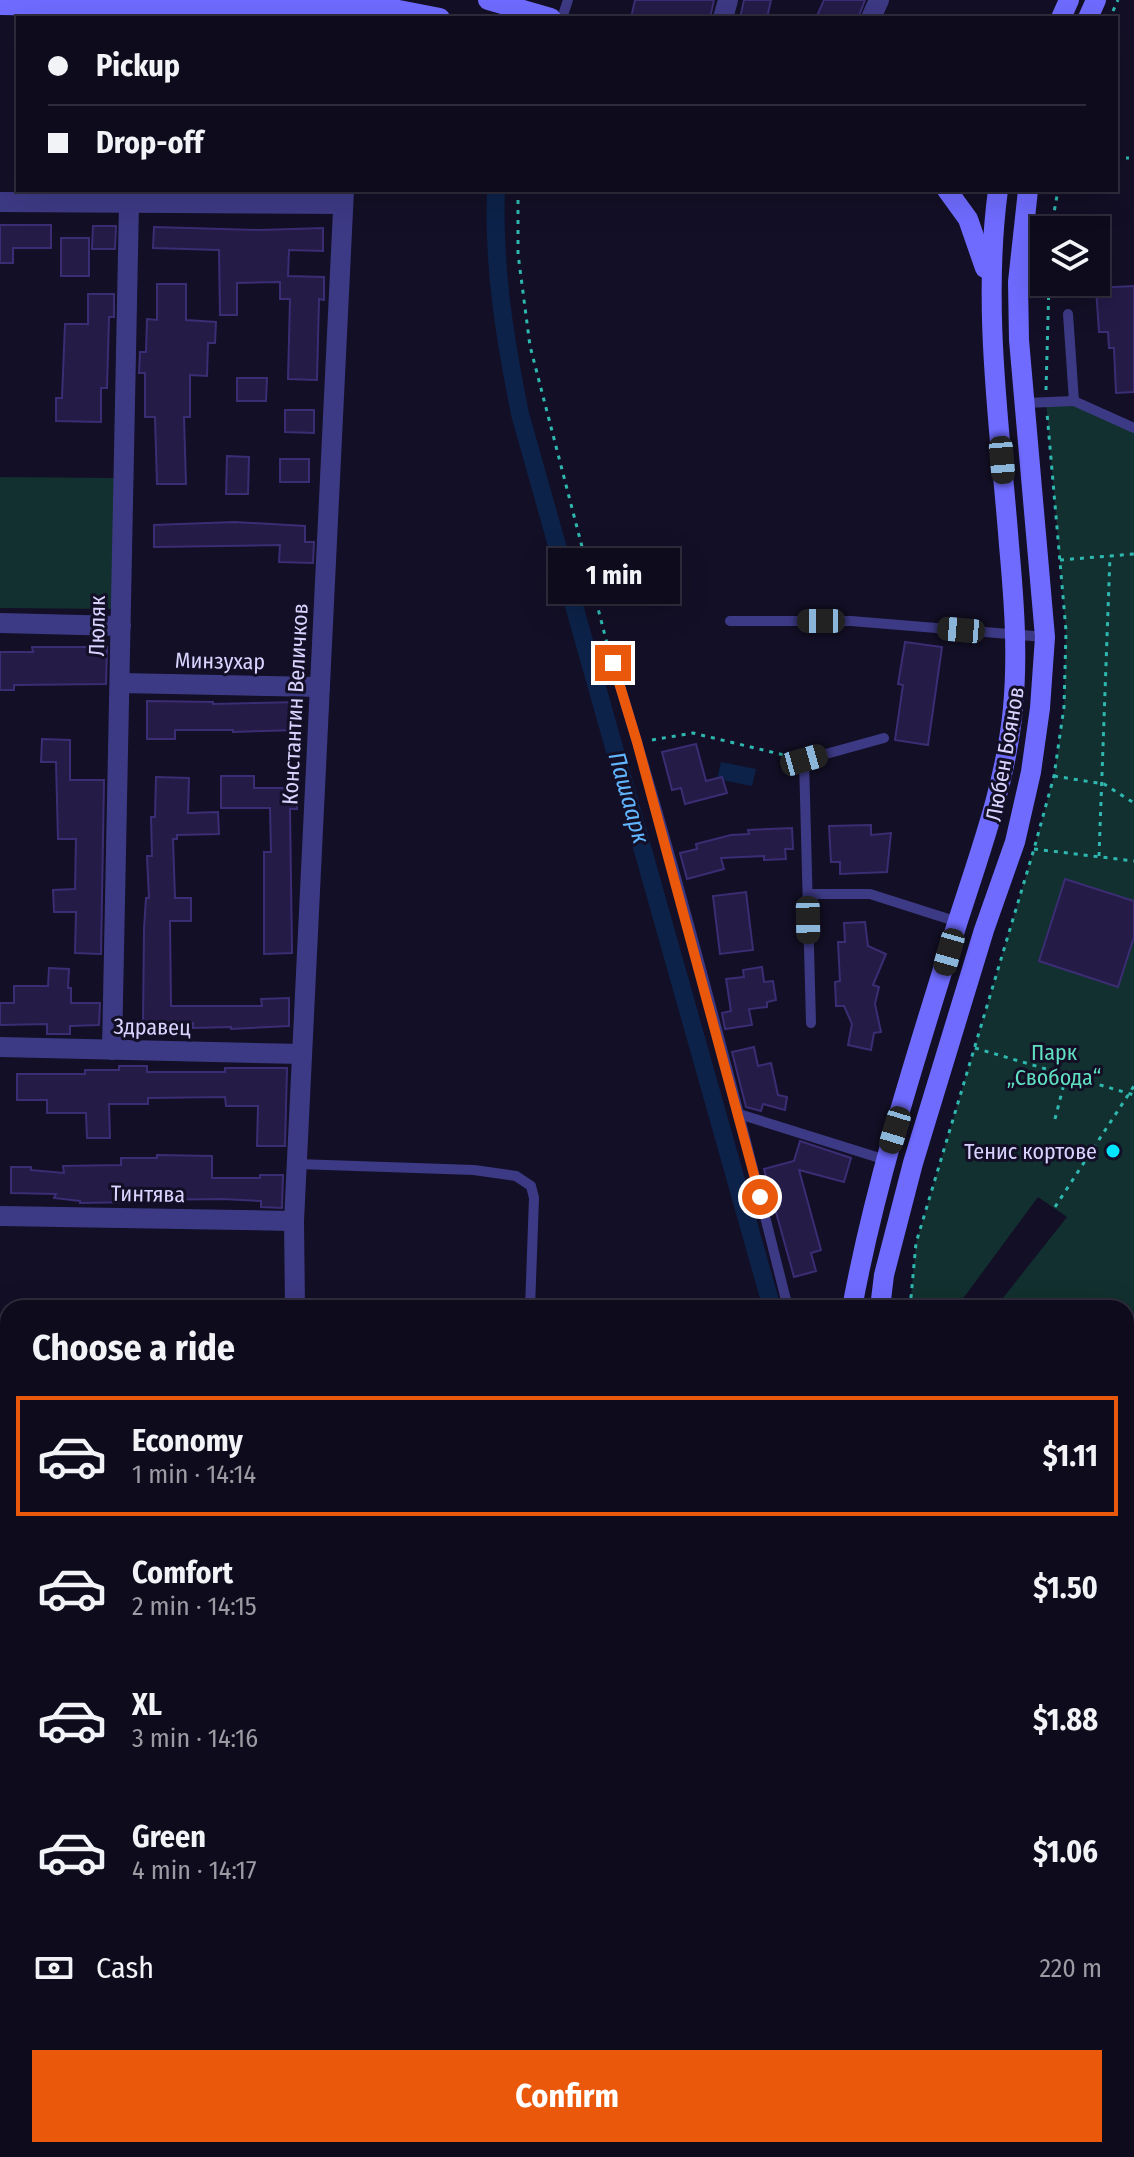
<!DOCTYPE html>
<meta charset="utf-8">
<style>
:root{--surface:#0e0b1c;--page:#1c1929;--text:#f1f3f6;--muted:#9b9ba3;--line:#2e2b3b;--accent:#ea580c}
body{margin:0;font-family:"Fira Sans Condensed",sans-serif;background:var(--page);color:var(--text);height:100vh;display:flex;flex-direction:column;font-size:30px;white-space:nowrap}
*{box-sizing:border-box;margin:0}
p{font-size:26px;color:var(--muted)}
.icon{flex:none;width:44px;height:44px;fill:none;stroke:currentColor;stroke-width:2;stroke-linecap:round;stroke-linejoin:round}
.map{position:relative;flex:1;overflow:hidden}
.side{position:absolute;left:0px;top:1300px;width:1134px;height:858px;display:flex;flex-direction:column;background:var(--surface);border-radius:24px 24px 0 0;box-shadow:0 8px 32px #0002,0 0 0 2px var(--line)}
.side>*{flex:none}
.banner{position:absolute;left:16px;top:16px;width:1102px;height:176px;border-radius:0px;box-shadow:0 8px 32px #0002,0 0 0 2px var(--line);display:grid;align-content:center;height:176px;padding:0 32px;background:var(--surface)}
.buttons{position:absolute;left:1030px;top:216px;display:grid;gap:16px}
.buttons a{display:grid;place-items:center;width:80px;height:80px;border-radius:0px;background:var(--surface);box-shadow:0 8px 32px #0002,0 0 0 2px var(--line);font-size:40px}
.end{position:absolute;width:36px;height:36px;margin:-18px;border:10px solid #ea580c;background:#fff;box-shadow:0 0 0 4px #fff}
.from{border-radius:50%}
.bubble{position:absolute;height:56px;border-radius:0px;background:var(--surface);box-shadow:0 8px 32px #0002,0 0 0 2px var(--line);font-size:26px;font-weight:700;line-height:56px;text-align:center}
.car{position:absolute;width:24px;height:48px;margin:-24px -12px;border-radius:10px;box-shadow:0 0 6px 2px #0007;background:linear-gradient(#222 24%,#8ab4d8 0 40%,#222 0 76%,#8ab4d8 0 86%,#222 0)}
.banner b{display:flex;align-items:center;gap:28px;height:76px;font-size:30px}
.banner b+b{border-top:2px solid var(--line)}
.banner i{width:20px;height:20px;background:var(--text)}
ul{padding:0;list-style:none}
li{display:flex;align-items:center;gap:24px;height:120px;margin:0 16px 12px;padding:0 16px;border:4px solid transparent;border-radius:0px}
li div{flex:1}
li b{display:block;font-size:30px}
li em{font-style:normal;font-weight:700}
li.on{border-color:var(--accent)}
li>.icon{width:72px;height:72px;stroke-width:1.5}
h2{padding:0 32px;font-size:36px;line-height:96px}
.pay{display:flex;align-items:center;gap:20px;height:88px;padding:0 32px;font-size:30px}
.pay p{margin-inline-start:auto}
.action{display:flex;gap:16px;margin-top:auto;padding:16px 32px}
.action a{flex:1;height:92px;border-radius:0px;background:var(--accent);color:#fff;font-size:32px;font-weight:700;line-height:92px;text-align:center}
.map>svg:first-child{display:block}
.green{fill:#12302f}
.water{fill:#0c2248}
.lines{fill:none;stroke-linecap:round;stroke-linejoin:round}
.canal{stroke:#0c2248;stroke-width:18}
.building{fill:#241b47;stroke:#3b2d73;stroke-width:2}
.path{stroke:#2fb8b0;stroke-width:3;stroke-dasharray:4 6;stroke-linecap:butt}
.lane{stroke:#3d3a85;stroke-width:10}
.street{stroke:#3d3a85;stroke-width:20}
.secondary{stroke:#6f6bff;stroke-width:20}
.route{stroke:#ea580c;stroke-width:10}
.poi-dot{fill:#00e5ff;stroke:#130f26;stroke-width:3}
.labels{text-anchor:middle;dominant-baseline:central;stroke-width:6;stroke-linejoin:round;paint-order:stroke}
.street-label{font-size:22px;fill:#d9d4ff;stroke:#130f26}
.park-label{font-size:22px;fill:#5fe0c0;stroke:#130f26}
.poi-label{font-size:22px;fill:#d9d4ff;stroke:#130f26;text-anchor:end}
.water-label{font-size:24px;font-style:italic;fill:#62b6ff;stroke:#130f26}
</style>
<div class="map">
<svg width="1134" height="2157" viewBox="0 0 1134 2157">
<rect width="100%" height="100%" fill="#130f26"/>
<g class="green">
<polygon points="1074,401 1134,428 1134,901 1039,961 1118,986 1134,937 1134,1889 1126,1890 1126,1308 995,1308 1067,1217 1038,1197 956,1308 910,1308 916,1243 1034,849 1054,776 1064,707 1066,631 1046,402"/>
<polygon points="0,477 115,478 114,609 0,608"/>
<polygon points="1134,1921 1134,2157 1018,2157 1017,2150 1126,2150 1126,1922"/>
</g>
<polygon class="water" points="721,762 756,769 752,786 717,779"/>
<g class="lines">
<g class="canal">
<path d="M496 190C493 267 505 339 520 414L772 1308"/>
<polyline points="989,2150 990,2157"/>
</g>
</g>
<g class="building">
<polygon points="635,0 714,0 710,18 631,18"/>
<polygon points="744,0 771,0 767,18 740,18"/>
<polygon points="824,0 865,0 858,18 816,18"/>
<polygon points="0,225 51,225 51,248 13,248 13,263 0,263"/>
<polygon points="93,226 116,226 115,249 92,249"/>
<polygon points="154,227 260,230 323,228 323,251 289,250 288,276 324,277 324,300 319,299 317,380 288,379 290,299 280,299 280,282 237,283 237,315 220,315 219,250 153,248"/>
<rect x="61" y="238" width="28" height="38"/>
<polygon points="157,284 186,284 186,320 216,322 215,343 208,343 207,376 190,375 190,417 184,417 186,484 157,484 155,417 145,417 145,373 139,373 140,352 146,352 147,319 157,320"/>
<polygon points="1134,286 1134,392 1116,393 1114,348 1109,348 1108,332 1099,332 1096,288"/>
<polygon points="88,294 114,294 114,317 109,317 107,388 101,388 101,422 56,421 56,398 62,398 65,324 88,324"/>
<polygon points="237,378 267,378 266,401 237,401"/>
<polygon points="285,410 314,410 314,433 285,432"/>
<polygon points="227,456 249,457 248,494 226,494"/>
<rect x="280" y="459" width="29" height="23"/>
<polygon points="235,522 305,526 305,542 314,542 313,563 279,562 280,545 154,547 154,525"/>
<polygon points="905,642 942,647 928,745 895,740 903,685 898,684"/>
<polygon points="32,647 107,647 106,684 14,685 14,690 0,690 0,652 33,652"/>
<polygon points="147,701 213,702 213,704 300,702 300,730 233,732 233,730 175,730 175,739 147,739"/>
<polygon points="42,739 70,740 70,780 104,780 101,954 75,953 76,912 54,912 53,890 75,889 76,839 58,839 56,762 41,762"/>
<polygon points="696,744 706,781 722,777 727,793 685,804 681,788 672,790 662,752"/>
<polygon points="221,776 254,776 254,788 297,788 297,809 290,809 292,953 264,954 264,852 271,852 270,808 221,808"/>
<polygon points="156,777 189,778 188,813 218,812 219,834 177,835 177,839 173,839 175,898 191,898 191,921 170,921 171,1006 262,1006 261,999 289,998 289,1026 231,1029 231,1027 193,1028 193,1023 143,1024 144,929 146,898 149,898 147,856 152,856 151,817 155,817"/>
<polygon points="871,825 871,835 891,833 887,872 840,874 840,862 831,862 829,826"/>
<polygon points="792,828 793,849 785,849 786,859 764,860 764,856 721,858 724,869 687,879 680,853 697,849 696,844 731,835 749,834 748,830"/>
<polygon points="1065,879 1134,901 1134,937 1118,987 1039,961"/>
<polygon points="746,892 753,950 720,954 713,896"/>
<polygon points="865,922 868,946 886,954 873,985 879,987 875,1004 881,1032 874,1033 871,1050 848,1045 852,1024 844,1006 836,1006 835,982 840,981 838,942 845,942 844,923"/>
<polygon points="762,967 764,982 773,981 776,1000 767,1002 767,1007 749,1009 752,1025 725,1029 722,1013 731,1011 726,979 744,977 743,970"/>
<polygon points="49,968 69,969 68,988 71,988 71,1003 100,1003 99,1025 70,1026 70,1034 47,1034 47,1024 0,1025 0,1003 14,1003 14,986 48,986"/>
<polygon points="754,1047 758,1066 771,1063 778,1095 787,1097 785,1110 763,1104 761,1111 746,1107 732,1052"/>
<polygon points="119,1066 147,1066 147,1072 225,1072 225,1068 287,1068 285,1146 257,1146 258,1106 226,1106 225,1097 148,1098 148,1104 109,1104 110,1138 87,1138 86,1113 47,1113 47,1100 17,1100 17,1074 85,1074 85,1070 119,1070"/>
<polygon points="800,1141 851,1158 844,1182 799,1170 821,1250 811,1253 816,1271 794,1277 764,1169 794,1161"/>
<polygon points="157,1155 212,1156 212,1178 260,1178 260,1175 283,1175 282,1208 261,1207 261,1201 223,1199 142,1200 142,1202 80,1203 80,1201 54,1198 56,1194 11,1193 11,1167 31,1167 31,1170 64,1173 63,1166 121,1165 121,1158 157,1158"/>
</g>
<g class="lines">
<g class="path">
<polyline points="1113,11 1118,0"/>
<polyline points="1116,158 1129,158"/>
<polyline points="518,190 518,254 530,346 609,651"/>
<polyline points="1051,230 1058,190"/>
<polyline points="1046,390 1049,282"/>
<polyline points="1060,560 1134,554"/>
<polyline points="652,740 693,733 792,757"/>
<polyline points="1054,776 1104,784 1134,803"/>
<polyline points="1034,849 1134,861"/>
<polyline points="1099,856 1110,556"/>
<polyline points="975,1048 1134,1095"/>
<polyline points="1055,1119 1066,1076"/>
<polyline points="1055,1207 1134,1086"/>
<polyline points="910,1308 916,1243 1034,849 1054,776 1064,707 1066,631 1047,413"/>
<polyline points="1126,1778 1134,1777"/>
<polyline points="1126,1789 1131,1793 1134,1803"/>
<polyline points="1126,1843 1134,1831"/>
<polyline points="1126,1845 1134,1842"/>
<polyline points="0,1870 8,1863"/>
<polyline points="1126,2048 1132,2058"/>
<polyline points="1126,2061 1134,2057"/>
<polyline points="1093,2150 1095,2157"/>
</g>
<g class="lane">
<polyline points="562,18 568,0"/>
<polyline points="1074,401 1134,428"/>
<polyline points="1025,403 1074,401 1068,314"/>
<polyline points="730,621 851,621 1045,637"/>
<path d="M613 663C679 875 734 1092 788 1308"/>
<polyline points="808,894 870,894 958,922"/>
<polyline points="811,1023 804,760 884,738"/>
<polyline points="739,1114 886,1160"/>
<polyline points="297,1164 474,1170 516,1176 531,1186 534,1198 530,1308"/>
<polyline points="0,1417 8,1417"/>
</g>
<g class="street">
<polyline points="723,18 728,0"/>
<polyline points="871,18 879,0"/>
<polyline points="0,202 343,204"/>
<polyline points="0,623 121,626"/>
<polyline points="120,683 320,687"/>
<polyline points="0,1047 302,1054"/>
<polyline points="112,1050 129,203"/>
<polyline points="0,1216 294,1221"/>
<polyline points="295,1308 294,1221 344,190"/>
<polyline points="1017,2150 1018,2157"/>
<polyline points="446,2157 448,2150"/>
</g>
<g class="secondary">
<polyline points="488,0 551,18"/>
<polyline points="0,5 264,9 383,7 440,18"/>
<polyline points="1061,18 1069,0"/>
<polyline points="1088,18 1096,0"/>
<polyline points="947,190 968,219 985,268"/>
<path d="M852 1308C876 1178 918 1050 957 924 980 852 1006 783 1013 708 1018 653 1014 600 1009 545 1000 427 982 308 998 190"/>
<polyline points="880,1308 884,1275 913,1163 984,930 1015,842 1031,772 1040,708 1045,637 1019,340 1018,282 1028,190"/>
<polyline points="1126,1905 1134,1904"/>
</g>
</g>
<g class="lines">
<polyline class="route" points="613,663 637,742 760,1197"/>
</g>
<circle class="poi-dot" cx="1113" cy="1151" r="8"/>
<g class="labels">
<g class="street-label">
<text transform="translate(97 626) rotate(-89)">Люляк</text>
<text transform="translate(220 661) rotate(1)">Минзухар</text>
<text transform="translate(295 704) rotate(-87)">Константин Величков</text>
<text transform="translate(1005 754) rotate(-80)">Любен Боянов</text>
<text transform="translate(152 1027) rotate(1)">Здравец</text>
<text transform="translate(148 1194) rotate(1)">Тинтява</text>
</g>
<g class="park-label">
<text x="1054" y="1052">Парк<tspan x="1054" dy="25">„Свобода“</tspan></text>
</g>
<g class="poi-label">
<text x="1097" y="1151">Тенис кортове</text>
</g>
<g class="water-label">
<text transform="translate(629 798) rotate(74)">Пашаарк</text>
</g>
</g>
</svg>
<div class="buttons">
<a><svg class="icon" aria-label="layers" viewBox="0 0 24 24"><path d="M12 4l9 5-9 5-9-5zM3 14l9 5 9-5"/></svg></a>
</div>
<i class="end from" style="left:760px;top:1197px"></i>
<i class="end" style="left:613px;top:663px"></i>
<div class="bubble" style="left:548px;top:548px;width:132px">1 min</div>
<i class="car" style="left:1002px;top:460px;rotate:175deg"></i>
<i class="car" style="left:821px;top:621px;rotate:270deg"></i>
<i class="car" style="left:961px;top:630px;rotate:275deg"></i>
<i class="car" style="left:804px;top:760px;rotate:74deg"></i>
<i class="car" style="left:808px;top:920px;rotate:179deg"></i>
<i class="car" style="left:949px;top:952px;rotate:196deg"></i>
<i class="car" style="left:895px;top:1130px;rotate:197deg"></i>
<div class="banner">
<b><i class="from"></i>Pickup</b>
<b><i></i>Drop-off</b>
</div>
<section class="side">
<h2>Choose a ride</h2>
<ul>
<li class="on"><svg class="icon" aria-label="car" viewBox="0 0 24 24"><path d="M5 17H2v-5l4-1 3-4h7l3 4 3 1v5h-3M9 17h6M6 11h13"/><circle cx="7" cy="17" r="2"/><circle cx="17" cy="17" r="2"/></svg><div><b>Economy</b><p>1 min · 14:14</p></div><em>$1.11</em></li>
<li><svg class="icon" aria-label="car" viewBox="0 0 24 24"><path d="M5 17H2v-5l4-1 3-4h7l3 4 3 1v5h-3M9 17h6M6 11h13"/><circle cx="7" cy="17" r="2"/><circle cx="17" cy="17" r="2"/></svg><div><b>Comfort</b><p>2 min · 14:15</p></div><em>$1.50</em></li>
<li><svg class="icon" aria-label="car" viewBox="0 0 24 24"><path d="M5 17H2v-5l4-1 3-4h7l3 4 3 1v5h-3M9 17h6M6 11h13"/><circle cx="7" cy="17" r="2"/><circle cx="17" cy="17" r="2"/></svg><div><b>XL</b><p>3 min · 14:16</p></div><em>$1.88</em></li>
<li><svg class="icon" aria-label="car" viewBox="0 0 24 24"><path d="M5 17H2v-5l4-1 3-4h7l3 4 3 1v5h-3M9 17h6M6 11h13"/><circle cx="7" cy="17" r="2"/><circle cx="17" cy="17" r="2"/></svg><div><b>Green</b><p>4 min · 14:17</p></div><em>$1.06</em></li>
</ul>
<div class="pay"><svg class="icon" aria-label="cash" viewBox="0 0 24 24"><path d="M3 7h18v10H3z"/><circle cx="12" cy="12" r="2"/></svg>Cash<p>220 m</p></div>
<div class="action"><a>Confirm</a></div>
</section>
</div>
